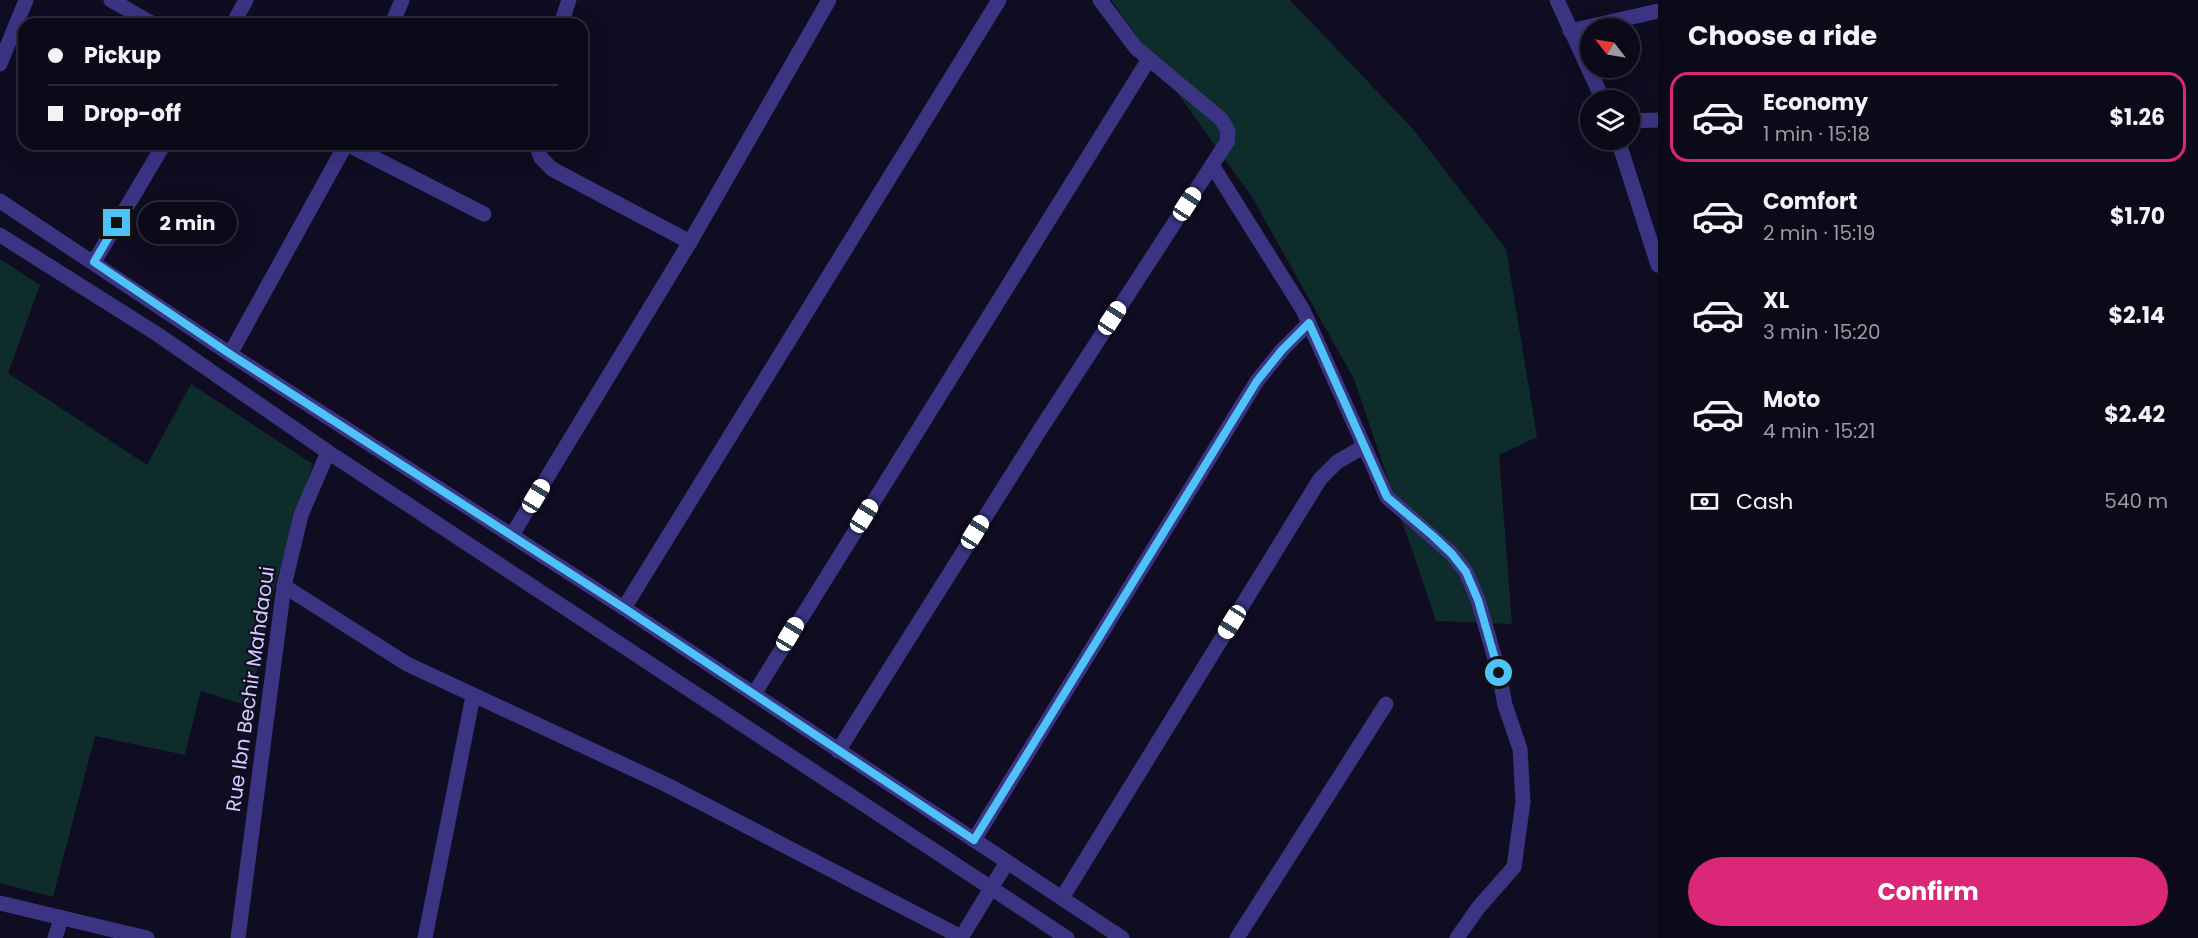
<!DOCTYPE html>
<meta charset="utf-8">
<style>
:root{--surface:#0c0919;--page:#151222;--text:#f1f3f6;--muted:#9a9aa2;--line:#2c2a38;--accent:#db2777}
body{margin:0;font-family:Poppins,sans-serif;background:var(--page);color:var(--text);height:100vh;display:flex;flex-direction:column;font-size:22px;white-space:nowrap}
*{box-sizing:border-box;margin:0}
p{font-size:20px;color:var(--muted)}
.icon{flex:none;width:33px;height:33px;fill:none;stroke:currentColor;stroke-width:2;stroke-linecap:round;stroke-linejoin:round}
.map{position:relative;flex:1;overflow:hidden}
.sheet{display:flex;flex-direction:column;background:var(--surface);width:540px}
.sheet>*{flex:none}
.hud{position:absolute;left:18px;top:18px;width:570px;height:132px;border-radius:18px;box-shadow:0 6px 24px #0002,0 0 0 2px var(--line);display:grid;align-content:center;height:132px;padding:0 30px;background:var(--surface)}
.needle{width:39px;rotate:301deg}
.controls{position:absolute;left:1580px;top:18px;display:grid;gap:12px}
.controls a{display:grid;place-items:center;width:60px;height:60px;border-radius:50%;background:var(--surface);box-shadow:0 6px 24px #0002,0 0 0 2px var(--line);font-size:30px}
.end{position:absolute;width:27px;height:27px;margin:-14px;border:8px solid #4fc3f7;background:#111;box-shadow:0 0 0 3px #111}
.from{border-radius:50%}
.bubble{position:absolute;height:42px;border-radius:21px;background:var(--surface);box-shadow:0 6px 24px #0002,0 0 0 2px var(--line);font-size:20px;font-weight:700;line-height:42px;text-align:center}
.car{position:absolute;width:18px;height:36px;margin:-18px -9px;border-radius:8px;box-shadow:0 0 4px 2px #0007;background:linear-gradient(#fff 24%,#345 0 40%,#fff 0 76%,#345 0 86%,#fff 0)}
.hud b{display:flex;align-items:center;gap:21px;height:57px;font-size:22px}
.hud b+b{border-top:2px solid var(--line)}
.hud i{width:15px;height:15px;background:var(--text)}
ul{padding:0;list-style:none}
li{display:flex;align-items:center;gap:18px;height:90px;margin:0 12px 9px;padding:0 18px;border:3px solid transparent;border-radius:18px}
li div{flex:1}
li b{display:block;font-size:22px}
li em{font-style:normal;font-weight:700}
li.current{border-color:var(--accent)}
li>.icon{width:54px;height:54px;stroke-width:1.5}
h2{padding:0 30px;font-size:27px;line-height:72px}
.pay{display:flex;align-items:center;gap:15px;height:66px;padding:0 30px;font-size:22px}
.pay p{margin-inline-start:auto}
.primary-button{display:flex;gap:12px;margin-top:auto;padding:12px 30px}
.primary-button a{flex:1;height:69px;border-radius:36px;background:var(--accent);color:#fff;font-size:24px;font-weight:700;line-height:69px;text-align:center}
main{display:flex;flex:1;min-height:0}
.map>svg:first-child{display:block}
.green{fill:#0f2c2c}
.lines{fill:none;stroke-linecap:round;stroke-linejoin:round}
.minor{stroke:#3a3483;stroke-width:15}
.tertiary{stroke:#3a3483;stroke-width:15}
.route{stroke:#4fc3f7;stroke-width:8}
.labels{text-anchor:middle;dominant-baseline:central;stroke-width:4.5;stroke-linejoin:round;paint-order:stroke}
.street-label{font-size:20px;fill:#d4ccff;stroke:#100c21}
</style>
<main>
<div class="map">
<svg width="1658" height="938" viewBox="0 0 1658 938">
<rect width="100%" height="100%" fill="#100c21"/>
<g class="green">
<polygon points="1111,0 1290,0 1413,129 1506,249 1537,437 1499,455 1512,624 1436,621 1354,379 1252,197"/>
<polygon points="0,259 40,285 8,373 147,465 191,384 313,464 275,585 249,706 201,691 185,755 95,736 53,897 0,883"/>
</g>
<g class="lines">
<g class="minor">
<polyline points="111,0 153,24"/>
<polyline points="1557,0 1603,100"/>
<polyline points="233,24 246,0"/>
<polyline points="392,24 402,0"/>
<polyline points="561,24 569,0"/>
<polyline points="1570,31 1658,11"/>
<polyline points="0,64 26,0"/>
<polyline points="1629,121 1658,120"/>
<polyline points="1618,140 1658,265"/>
<polyline points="347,144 484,214"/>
<polyline points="536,144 541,158 552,169 690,242"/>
<polyline points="1212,165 1303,310 1387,497 1452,554 1466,572 1478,600 1499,673 1505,705 1520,749 1523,802 1514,867 1478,908 1457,938"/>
<polyline points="94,262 164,144"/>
<polyline points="230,354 346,144"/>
<polyline points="512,535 690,242 829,0"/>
<polyline points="284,586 407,664 665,784 961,937"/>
<polyline points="624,608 999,0"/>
<polyline points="754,694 1149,59"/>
<polyline points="838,751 1038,433 1227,142 1228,131 1222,120 1136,48 1100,0"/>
<polyline points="974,840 1257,381 1282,350 1309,323"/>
<polyline points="1062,898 1320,479 1337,462 1363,447"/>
<polyline points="0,903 147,938"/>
<polyline points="55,938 61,919"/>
<polyline points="238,938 284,586 301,515 328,452"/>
<polyline points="425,938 473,696"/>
<polyline points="961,938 1007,862"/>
<polyline points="1237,938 1386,704"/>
</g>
<g class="tertiary">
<polyline points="0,201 230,354 624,608 1122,938"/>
<polyline points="0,235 157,334 328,452 1067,938"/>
</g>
</g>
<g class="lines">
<polyline class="route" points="117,223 94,262 230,354 624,608 974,840 1257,381 1282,350 1309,323 1387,497 1433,536 1452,554 1466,572 1478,600 1499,673"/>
</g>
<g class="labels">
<g class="street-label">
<text transform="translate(250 689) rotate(-82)">Rue Ibn Bechir Mahdaoui</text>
</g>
</g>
</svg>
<div class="controls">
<a><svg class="needle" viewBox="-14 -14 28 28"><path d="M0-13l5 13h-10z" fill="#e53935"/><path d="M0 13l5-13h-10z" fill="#9a9aa2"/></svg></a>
<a><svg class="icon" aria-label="layers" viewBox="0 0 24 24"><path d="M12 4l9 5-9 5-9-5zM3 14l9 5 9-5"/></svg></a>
</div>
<i class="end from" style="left:1499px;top:673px"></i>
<i class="end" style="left:117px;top:223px"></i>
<div class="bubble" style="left:138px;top:202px;width:99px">2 min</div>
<i class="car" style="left:1187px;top:204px;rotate:33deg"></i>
<i class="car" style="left:1112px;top:318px;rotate:33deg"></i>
<i class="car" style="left:536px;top:496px;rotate:31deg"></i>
<i class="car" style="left:864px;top:516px;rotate:32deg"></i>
<i class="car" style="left:975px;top:532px;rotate:32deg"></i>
<i class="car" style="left:1232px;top:622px;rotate:212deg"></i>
<i class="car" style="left:790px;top:634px;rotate:31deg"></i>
<div class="hud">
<b><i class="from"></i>Pickup</b>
<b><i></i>Drop-off</b>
</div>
</div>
<section class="sheet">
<h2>Choose a ride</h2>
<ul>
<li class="current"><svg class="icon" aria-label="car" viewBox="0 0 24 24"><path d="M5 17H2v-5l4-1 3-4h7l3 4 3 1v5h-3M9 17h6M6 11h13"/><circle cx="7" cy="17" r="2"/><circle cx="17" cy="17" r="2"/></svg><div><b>Economy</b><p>1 min · 15:18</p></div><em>$1.26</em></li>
<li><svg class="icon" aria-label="car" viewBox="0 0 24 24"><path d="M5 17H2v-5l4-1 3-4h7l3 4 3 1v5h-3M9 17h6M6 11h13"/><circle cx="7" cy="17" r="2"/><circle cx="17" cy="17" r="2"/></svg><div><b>Comfort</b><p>2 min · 15:19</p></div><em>$1.70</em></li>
<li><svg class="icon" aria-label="car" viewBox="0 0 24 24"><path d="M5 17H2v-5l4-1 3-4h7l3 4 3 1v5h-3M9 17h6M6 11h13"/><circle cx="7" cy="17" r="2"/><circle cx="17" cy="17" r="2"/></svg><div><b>XL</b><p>3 min · 15:20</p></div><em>$2.14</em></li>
<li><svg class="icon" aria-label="car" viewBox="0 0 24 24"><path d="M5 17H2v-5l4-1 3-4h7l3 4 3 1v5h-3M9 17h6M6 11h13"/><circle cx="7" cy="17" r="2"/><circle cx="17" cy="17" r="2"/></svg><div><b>Moto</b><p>4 min · 15:21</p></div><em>$2.42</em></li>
</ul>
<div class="pay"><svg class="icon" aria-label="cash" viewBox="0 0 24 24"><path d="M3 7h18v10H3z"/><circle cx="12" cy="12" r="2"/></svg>Cash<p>540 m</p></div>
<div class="primary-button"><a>Confirm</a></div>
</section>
</main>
